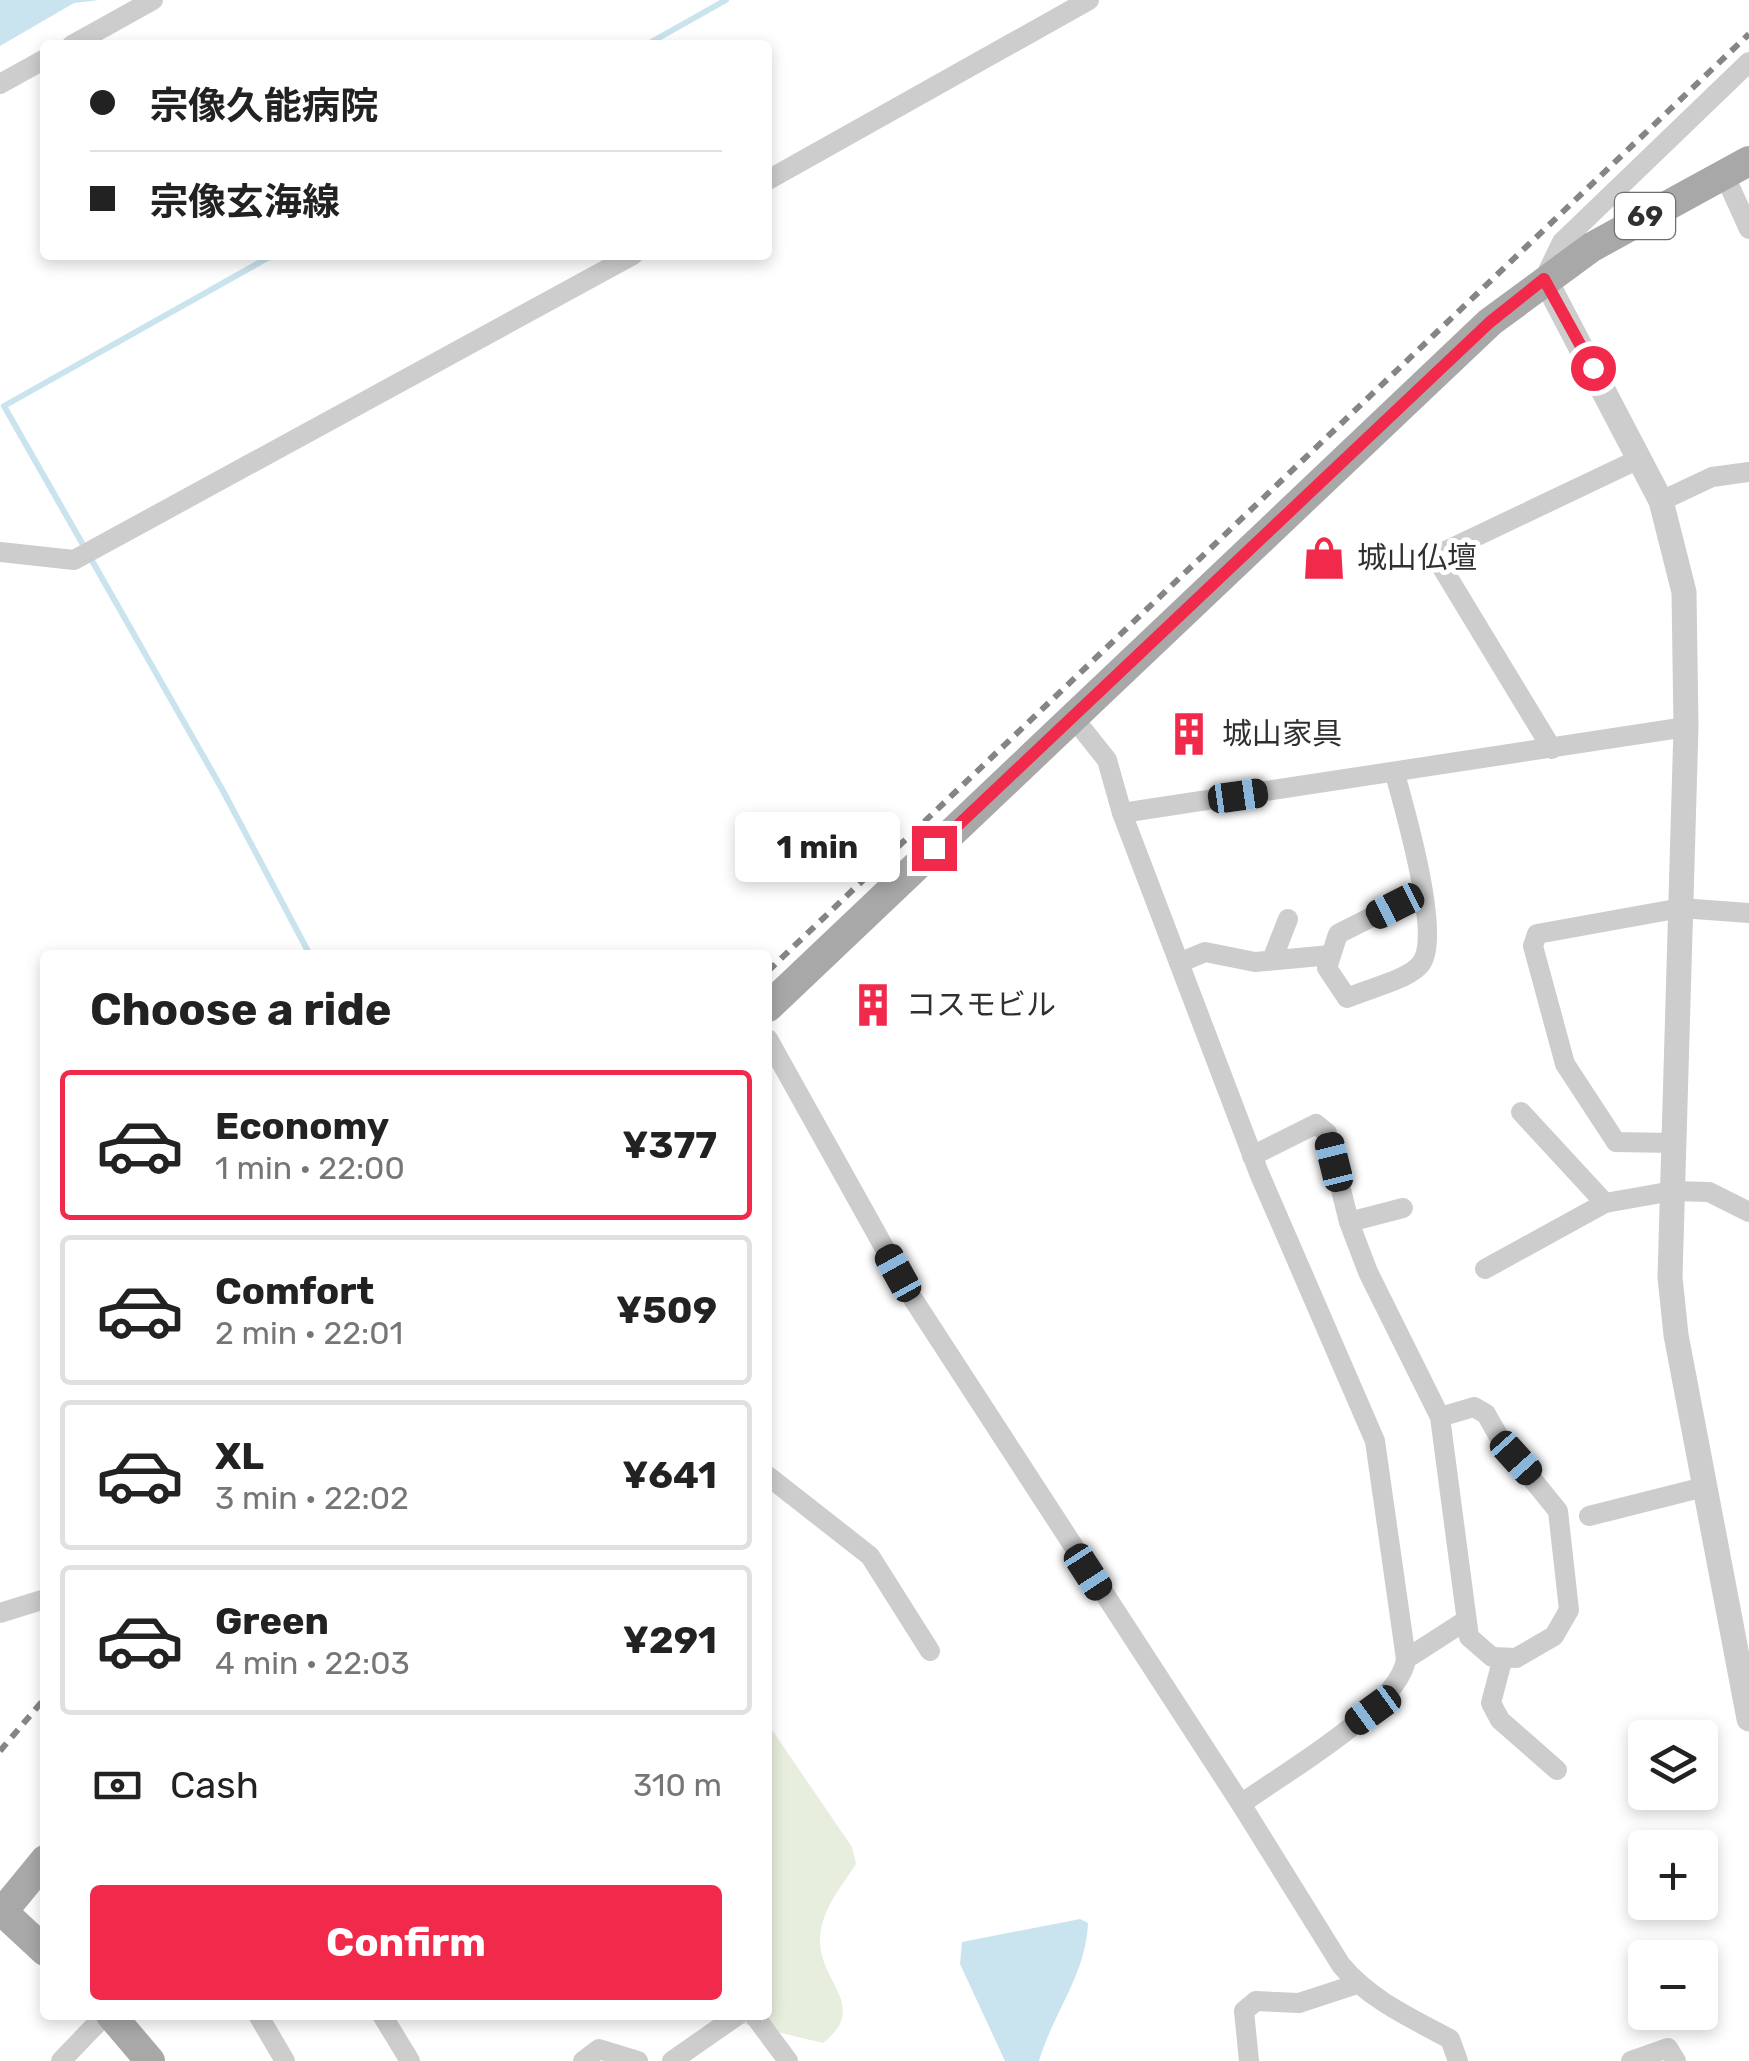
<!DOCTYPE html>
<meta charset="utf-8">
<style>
:root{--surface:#fff;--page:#f6f6f6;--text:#222;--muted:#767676;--line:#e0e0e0;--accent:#f1294b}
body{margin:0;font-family:Rubik,"Noto Sans JP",sans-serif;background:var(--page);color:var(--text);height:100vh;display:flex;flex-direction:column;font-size:38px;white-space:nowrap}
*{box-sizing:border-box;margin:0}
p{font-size:32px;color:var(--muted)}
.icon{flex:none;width:55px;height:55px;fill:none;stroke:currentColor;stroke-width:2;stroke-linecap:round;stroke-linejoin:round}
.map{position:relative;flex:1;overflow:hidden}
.panel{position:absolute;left:40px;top:950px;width:732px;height:1070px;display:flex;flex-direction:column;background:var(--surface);border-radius:10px;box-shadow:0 5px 15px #0003}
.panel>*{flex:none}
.banner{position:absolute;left:40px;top:40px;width:732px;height:220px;border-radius:10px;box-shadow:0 5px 15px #0003;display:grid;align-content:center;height:220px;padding:0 50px;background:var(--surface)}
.tools{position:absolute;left:1628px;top:1720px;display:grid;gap:20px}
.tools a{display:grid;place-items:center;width:90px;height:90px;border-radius:10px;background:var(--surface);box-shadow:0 5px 15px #0003;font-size:50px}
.end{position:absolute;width:45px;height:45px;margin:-22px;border:12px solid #f1294b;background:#fff;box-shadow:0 0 0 5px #fff}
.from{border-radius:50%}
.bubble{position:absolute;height:70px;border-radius:10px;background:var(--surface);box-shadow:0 5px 15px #0003;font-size:32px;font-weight:700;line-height:70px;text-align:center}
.car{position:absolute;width:30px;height:60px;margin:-30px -15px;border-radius:12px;box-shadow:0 0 8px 2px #0007;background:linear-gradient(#222 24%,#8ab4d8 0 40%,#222 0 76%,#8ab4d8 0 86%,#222 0)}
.banner b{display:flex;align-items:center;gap:35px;height:95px;font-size:38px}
.banner b+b{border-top:2px solid var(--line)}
.banner i{width:25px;height:25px;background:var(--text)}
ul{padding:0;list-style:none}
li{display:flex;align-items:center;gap:30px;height:150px;margin:0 20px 15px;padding:0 30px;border:5px solid var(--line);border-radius:10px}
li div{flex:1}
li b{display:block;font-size:38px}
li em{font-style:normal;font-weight:700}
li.selected{border-color:var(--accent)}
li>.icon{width:90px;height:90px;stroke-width:1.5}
h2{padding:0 50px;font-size:45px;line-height:120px}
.pay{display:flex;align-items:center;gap:25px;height:110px;padding:0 50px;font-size:38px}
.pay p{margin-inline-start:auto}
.action{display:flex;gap:20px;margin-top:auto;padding:20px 50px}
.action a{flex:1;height:115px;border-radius:10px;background:var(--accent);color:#fff;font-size:40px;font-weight:700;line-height:115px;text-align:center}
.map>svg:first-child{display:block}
.green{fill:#e8eede}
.water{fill:#c9e4ef}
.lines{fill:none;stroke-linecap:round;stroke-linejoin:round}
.stream{stroke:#c9e4ef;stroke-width:6}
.minor{stroke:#cdcdcd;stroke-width:20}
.tertiary{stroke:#cdcdcd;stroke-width:25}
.primary{stroke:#a8a8a8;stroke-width:30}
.rail{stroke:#858585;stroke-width:6;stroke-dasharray:10 8;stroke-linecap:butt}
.route{stroke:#f1294b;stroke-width:12}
.labels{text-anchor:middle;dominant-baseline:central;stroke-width:10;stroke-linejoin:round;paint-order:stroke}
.shield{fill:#fff;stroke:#6e6e6e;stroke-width:2.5}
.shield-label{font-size:28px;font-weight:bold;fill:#303030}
.poi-label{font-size:30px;fill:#303030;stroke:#fff;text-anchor:start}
</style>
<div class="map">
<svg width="1749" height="2061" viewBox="0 0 1749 2061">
<rect width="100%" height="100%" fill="#fff"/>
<path class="green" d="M768 1724 852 1847 856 1864C840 1889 820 1911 820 1942 821 1983 869 2007 823 2043L707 2015H768Z"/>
<g class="water">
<polygon points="0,0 99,0 74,3 0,46"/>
<path d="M1080 1919 1088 1923C1086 1975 1053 2013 1039 2061H1005L960 1964 962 1942Z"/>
</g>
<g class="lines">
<g class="stream">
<polyline points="646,45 726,0"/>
<polyline points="273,255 4,406 222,789 310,955"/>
</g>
<g class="minor">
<polyline points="72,45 153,0"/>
<polyline points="0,84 45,59"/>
<polyline points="1724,174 1749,229"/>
<polyline points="768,180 1089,0"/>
<polyline points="1545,277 1562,242 1749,62"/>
<polyline points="1661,501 1712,477 1749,472"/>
<polyline points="0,552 74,560 633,255"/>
<path d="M1072 716 1107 760 1122 813 1259 1173 1375 1441 1406 1659C1400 1707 1282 1774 1241 1804"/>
<polyline points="1552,749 1435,556 1641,458"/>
<path d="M1395 774C1404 807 1444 942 1419 966 1404 981 1367 989 1347 998L1327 968 1338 934 1423 891"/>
<polyline points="1122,813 1686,727"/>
<polyline points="1272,960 1288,919"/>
<polyline points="1179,963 1205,952 1255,962 1331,955"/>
<path d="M768 1039 913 1299 1241 1804 1341 1965C1370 2000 1411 2018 1450 2039L1458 2061"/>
<polyline points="1521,1112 1605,1203 1673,1191 1709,1192 1749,1212"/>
<polyline points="1673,1143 1616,1142 1565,1064 1533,946 1537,934 1681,908 1749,913"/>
<polyline points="1252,1156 1316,1124 1327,1133 1349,1222 1368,1272 1440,1417 1469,1637 1492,1657 1516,1658 1554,1636 1569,1610 1558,1511 1502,1442 1486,1414 1474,1407 1440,1417"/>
<polyline points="1349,1222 1403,1208"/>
<polyline points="1485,1269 1605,1203"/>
<polyline points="768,1476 870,1556 930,1651"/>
<polyline points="1589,1516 1704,1487"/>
<polyline points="0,1613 45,1599"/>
<polyline points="1406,1659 1465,1621"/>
<polyline points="1502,1661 1491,1703 1500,1720 1557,1770"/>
<polyline points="258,2015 285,2061"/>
<polyline points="382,2015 410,2061"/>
<polyline points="754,2015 788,2061"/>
<polyline points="61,2061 105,2015"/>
<polyline points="583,2061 599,2049 638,2061"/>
<polyline points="672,2061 738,2015"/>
<polyline points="1249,2061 1244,2011 1256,2001 1299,2003 1357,1984"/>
<polyline points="1631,2061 1668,2048 1676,2061"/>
</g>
<polyline class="tertiary" points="1545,279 1661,501 1684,592 1686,727 1670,1277 1676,1335 1749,1719"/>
<g class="primary">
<polyline points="768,1007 1490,322 1592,247 1749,161"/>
<polyline points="3,1912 45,1951"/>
<polyline points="0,1915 45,1860"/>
<polyline points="111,2015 150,2061"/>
</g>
<g class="rail">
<polyline points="768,971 1749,34"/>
<polyline points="0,1751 45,1698"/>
</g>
</g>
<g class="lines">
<polyline class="route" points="934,848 1490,322 1544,279 1593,368"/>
</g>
<defs>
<g id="shop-bare" transform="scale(3.45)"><path d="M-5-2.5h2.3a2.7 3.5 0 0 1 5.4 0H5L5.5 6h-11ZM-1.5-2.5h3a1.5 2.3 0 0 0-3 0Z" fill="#f1294b" stroke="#fff" stroke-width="2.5" paint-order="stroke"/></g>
<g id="building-bare" transform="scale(3.45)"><path d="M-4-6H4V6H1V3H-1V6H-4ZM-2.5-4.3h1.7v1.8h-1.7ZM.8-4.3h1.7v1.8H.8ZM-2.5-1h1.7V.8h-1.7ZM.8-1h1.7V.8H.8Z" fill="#f1294b" stroke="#fff" stroke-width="2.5" paint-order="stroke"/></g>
</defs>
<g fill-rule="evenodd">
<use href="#shop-bare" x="1324" y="558"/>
<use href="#building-bare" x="1189" y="734"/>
<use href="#building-bare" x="873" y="1005"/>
</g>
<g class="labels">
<rect class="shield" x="1615" y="193" width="60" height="46" rx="8"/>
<g class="shield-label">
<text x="1645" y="216">69</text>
</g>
<g class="poi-label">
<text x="1357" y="558">城山仏壇</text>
<text x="1222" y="734">城山家具</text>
<text x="906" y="1005">コスモビル</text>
</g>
</g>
</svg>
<div class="tools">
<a><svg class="icon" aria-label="layers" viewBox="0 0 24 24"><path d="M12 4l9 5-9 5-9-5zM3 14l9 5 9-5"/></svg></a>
<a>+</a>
<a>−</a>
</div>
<i class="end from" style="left:1593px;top:368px"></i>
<i class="end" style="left:934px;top:848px"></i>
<div class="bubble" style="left:735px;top:812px;width:165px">1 min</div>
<i class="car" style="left:1238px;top:796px;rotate:82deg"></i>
<i class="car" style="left:1395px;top:906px;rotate:243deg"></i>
<i class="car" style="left:1334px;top:1162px;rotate:346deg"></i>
<i class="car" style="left:898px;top:1273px;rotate:331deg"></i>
<i class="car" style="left:1516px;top:1458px;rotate:138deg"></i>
<i class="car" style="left:1088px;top:1572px;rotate:147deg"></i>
<i class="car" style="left:1373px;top:1710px;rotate:234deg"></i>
<div class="banner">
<b><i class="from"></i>宗像久能病院</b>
<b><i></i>宗像玄海線</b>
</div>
<section class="panel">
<h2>Choose a ride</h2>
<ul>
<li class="selected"><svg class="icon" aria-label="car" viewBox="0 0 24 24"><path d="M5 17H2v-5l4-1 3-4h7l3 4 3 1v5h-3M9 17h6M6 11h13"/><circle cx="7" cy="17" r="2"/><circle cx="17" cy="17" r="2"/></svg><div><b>Economy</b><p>1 min · 22:00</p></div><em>¥377</em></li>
<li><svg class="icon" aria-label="car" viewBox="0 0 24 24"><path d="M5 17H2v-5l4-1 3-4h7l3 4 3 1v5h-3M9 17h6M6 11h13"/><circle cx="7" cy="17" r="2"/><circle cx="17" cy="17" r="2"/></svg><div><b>Comfort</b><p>2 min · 22:01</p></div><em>¥509</em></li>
<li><svg class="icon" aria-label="car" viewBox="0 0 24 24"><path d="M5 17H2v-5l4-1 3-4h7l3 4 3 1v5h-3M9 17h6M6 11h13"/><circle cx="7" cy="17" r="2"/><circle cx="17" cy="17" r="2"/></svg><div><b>XL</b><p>3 min · 22:02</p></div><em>¥641</em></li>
<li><svg class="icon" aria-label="car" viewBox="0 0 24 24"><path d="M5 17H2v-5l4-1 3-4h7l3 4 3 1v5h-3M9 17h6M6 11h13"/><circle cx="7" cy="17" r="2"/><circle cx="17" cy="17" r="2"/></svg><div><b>Green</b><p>4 min · 22:03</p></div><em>¥291</em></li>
</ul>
<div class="pay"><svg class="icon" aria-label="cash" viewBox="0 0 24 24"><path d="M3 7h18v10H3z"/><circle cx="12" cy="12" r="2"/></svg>Cash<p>310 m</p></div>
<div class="action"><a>Confirm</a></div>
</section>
</div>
